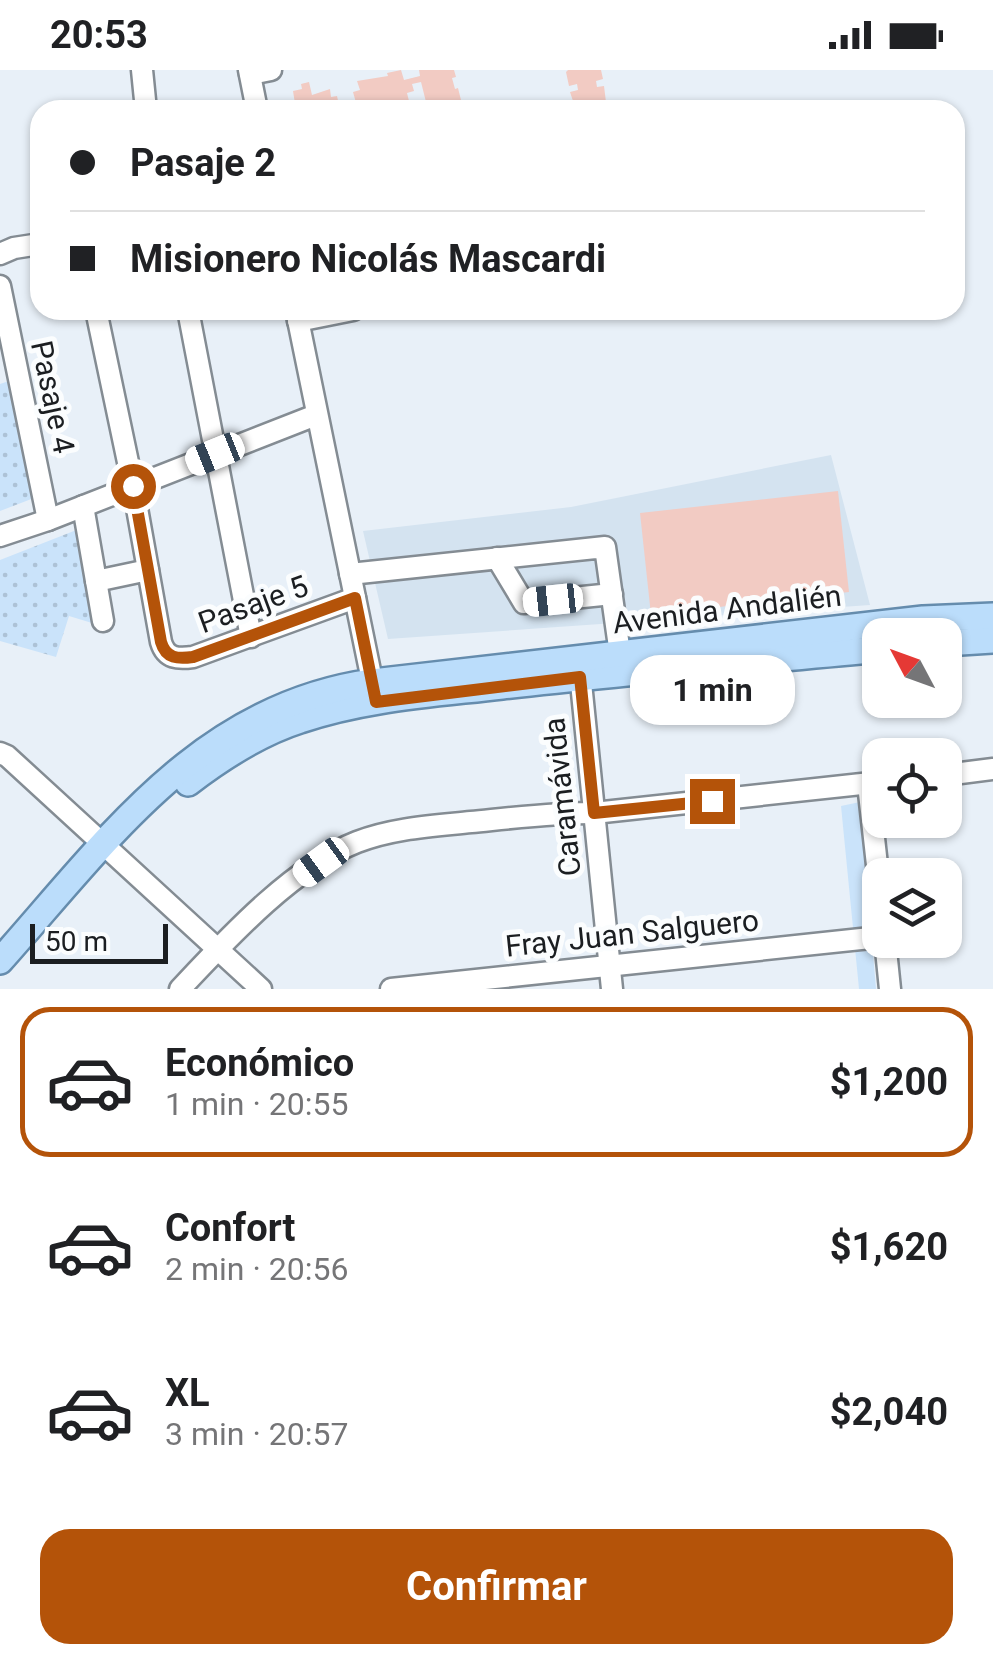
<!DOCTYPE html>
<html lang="es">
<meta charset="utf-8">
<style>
:root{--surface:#fff;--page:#f2f2f2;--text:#202124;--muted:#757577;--line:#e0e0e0;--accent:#b45309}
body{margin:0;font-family:Roboto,sans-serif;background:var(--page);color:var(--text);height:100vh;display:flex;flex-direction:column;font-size:38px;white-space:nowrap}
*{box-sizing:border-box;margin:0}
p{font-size:32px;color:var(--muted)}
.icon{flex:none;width:55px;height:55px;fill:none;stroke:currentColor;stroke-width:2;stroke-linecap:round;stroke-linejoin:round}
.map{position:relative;height:919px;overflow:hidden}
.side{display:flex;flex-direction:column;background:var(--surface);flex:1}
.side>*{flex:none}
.guide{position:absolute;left:30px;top:30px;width:935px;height:220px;border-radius:30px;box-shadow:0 2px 8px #0004;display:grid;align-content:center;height:220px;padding:0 40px;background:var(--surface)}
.needle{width:65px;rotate:311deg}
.tools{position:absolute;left:862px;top:548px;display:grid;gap:20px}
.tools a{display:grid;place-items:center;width:100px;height:100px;border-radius:20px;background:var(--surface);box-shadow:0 2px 8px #0004;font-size:50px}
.scale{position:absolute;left:30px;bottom:25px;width:138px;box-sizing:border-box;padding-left:10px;border:5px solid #1b1e21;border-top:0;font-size:28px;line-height:35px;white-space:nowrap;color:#1b1e21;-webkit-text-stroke:8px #fbfdfe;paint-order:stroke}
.end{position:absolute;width:45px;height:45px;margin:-22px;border:12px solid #b45309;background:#fff;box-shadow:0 0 0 5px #fff}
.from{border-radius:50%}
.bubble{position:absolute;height:70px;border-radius:30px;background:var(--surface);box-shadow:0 2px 8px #0004;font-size:32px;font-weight:700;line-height:70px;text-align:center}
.car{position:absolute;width:30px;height:60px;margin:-30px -15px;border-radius:12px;box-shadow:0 0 8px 2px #0007;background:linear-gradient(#fff 24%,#345 0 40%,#fff 0 76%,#345 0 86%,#fff 0)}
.guide b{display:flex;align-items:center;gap:35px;height:95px;font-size:38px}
.guide b+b{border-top:2px solid var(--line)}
.guide i{width:25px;height:25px;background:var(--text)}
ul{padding:18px 0 0;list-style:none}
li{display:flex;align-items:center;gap:30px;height:150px;margin:0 20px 15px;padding:0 20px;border:5px solid transparent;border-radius:30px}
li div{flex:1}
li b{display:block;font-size:38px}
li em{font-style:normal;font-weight:700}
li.active{border-color:var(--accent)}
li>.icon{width:90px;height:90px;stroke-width:1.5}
.cta{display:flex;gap:20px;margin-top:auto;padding:20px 40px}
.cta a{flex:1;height:115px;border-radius:30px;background:var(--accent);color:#fff;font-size:40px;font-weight:700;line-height:115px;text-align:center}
.status{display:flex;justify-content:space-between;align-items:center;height:70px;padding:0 50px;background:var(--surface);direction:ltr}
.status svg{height:28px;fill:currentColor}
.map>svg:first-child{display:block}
.built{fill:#d4e3f0}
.grass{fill:url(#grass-dots)}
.green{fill:#cae3fa}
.building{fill:#f2cbc3}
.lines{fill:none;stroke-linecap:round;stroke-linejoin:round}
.minor-casing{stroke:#848c93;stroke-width:25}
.major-casing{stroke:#658cad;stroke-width:30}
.minor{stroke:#fff;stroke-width:20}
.major{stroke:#bbddfb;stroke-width:25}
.route{stroke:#b45309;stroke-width:12}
.labels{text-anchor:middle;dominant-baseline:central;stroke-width:10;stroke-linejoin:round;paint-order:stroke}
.street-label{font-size:30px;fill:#1b1e21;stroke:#fbfdfe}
</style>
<div class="status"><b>20:53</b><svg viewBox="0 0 49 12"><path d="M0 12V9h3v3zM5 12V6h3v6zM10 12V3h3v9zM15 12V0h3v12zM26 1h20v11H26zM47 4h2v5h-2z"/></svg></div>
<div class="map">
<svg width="993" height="919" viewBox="0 0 993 919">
<defs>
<pattern id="grass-dots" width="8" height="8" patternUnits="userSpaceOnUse" patternTransform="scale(2.5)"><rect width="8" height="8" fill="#cae3fa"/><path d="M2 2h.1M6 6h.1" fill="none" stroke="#adc2d6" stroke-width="1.8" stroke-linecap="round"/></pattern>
</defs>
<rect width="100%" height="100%" fill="#e8f0f8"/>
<polygon class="built" points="831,385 870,535 388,569 363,461 571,437"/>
<g class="grass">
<polygon points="12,310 34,428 0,441 0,314"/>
<polygon points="79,459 93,533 92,553 69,546 56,587 0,571 0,490"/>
</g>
<polygon class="green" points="860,732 876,919 859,919 841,736"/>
<g class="building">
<polygon points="401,0 404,10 420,6 419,0 454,0 456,7 452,8 455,19 458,18 462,34 453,36 454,40 428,40 421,12 412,14 414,21 407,23 409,31 393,35 393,33 372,40 358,40 353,22 360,20 357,11 388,6 387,3"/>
<polygon points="568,0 601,0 603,9 596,11 597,17 604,16 607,40 576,40 570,22 578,20 577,14 569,16 566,2"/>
<polygon points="309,12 312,25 330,19 331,27 337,26 339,35 333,36 333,40 296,40 293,21 302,19 301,14"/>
<polygon points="838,421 849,522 651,545 640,443"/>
</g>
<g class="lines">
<g class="minor-casing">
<g id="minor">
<polyline points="142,0 146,40"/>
<polyline points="249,0 257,40"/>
<polyline points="250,4 271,0"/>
<polyline points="0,184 14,178 40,174"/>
<polyline points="0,216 48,450"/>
<path d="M96 240 133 416 161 572C166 589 178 589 193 587L355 528"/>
<polyline points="188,240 251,567"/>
<polyline points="296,240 375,625"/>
<polyline points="298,251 353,240"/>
<polyline points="83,436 103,551"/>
<polyline points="0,466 48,450 316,345"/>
<polyline points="497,488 524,533 612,524"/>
<polyline points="350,504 605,477 620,584"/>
<polyline points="96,511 148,500"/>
<polyline points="579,593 612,919"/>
<polyline points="0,683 7,686 261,919"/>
<polyline points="945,705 993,699"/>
<polyline points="868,714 880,822"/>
<polyline points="885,870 890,919"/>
<path d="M180 919C227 869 293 797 357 772 393 758 433 756 471 752 512 748 553 743 594 743L880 712"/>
<polyline points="391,919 880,867"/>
</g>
</g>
<g class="major-casing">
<g id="major">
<polyline points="945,573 993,570"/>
<path d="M188 713C222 687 259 663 300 650 364 628 434 624 502 616 628 602 754 591 880 579"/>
<path d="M0 891C107 771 201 635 373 612L923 549 993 546"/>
</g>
</g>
<use href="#minor" class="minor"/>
<use href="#major" class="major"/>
</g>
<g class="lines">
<path class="route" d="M133 416 161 572C166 589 178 589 193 587L355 528 376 632 580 607 594 743 712 731"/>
</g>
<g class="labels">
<g class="street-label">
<text transform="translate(53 327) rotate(78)">Pasaje 4</text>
<text transform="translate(253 534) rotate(-20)">Pasaje 5</text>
<text transform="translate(727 539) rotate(-7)">Avenida Andalién</text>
<text transform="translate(562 727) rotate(-96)">Caramávida</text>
<text transform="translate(632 863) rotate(-6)">Fray Juan Salguero</text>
</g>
</g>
</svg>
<div class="tools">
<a><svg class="needle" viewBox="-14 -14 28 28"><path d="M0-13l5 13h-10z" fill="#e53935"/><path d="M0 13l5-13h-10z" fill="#757577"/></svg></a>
<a><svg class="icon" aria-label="locate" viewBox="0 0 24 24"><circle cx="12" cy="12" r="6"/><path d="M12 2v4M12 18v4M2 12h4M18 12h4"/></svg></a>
<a><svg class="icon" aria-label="layers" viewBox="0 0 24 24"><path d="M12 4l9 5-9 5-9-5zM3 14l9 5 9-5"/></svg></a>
</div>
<div class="scale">50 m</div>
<i class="end from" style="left:133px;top:416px"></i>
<i class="end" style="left:712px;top:731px"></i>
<div class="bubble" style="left:630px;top:585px;width:165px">1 min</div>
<i class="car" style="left:215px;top:384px;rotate:248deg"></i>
<i class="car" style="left:553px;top:530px;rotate:264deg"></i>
<i class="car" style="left:321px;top:792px;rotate:234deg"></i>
<div class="guide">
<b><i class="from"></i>Pasaje 2</b>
<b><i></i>Misionero Nicolás Mascardi</b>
</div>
</div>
<section class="side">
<ul>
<li class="active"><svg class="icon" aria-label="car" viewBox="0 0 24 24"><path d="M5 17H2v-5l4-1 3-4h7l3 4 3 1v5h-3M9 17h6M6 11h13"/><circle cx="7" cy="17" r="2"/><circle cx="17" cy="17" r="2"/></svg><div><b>Económico</b><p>1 min · 20:55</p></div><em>$1,200</em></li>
<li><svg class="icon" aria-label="car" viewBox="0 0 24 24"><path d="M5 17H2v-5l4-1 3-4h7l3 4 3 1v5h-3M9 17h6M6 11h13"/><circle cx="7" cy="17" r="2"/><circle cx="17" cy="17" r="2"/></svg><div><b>Confort</b><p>2 min · 20:56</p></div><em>$1,620</em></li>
<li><svg class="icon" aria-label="car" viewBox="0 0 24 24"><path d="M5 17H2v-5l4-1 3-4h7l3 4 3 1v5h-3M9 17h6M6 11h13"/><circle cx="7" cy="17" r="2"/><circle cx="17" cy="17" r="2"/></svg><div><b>XL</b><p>3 min · 20:57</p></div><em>$2,040</em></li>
</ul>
<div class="cta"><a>Confirmar</a></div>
</section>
